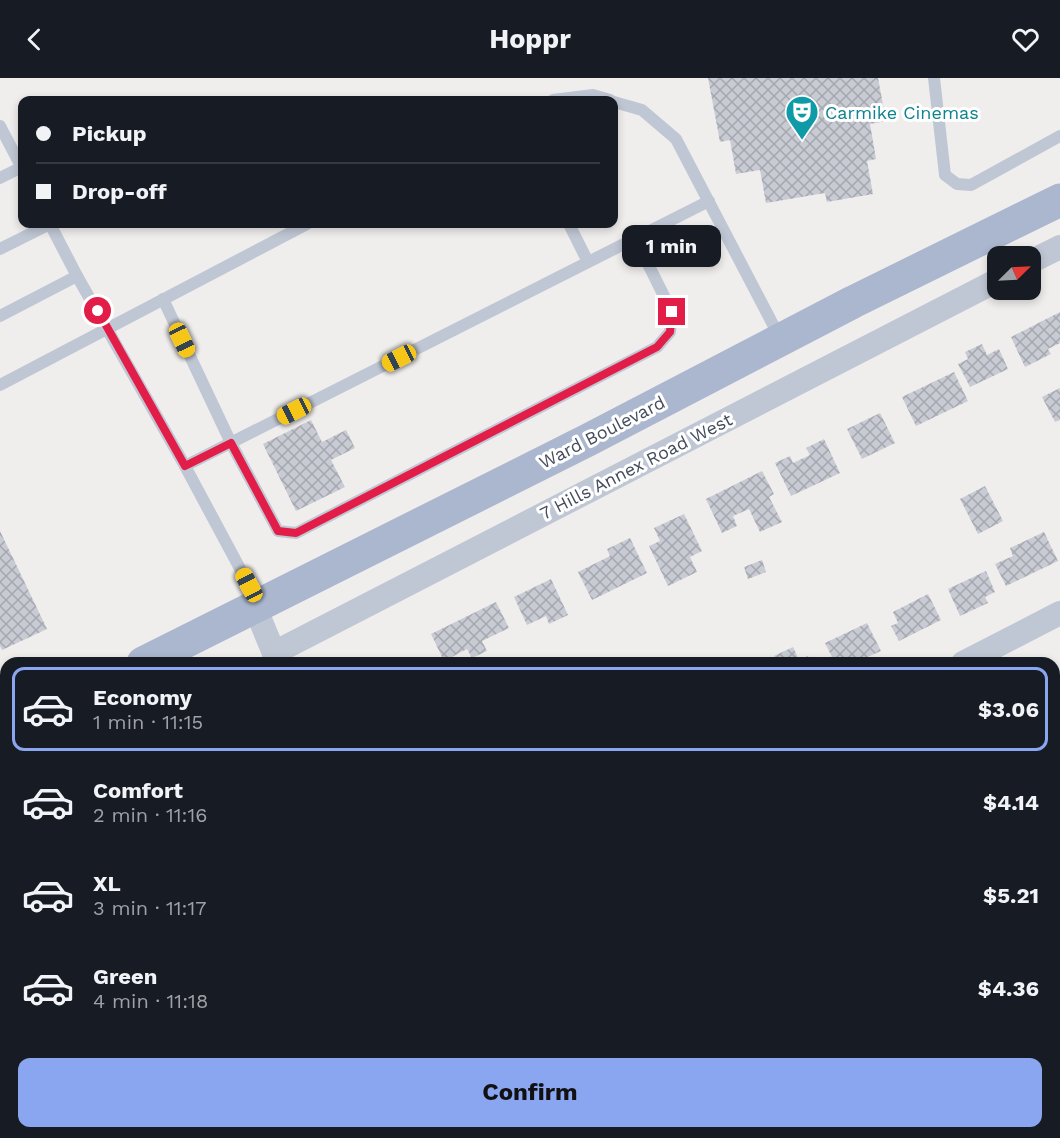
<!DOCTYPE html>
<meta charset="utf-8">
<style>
:root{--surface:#171b24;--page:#20242c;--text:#f1f3f6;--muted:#9ea1a6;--line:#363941;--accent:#8ba6f1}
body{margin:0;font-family:"Work Sans",sans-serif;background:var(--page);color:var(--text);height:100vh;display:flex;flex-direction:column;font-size:22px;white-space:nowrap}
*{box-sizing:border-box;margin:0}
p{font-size:20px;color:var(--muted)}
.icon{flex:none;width:33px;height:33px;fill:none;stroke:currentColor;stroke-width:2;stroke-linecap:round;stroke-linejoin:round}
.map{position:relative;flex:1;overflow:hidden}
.drawer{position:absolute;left:0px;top:579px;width:1060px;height:482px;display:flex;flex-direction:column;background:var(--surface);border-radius:18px 18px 0 0;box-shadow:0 3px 9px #0003}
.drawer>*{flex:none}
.hud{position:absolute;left:18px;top:18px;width:600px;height:132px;border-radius:12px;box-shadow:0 3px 9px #0003;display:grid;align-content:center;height:132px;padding:0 18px;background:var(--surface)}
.needle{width:39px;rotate:66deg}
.buttons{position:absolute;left:987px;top:168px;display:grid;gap:12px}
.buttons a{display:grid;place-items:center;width:54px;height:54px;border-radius:12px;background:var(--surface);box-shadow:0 3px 9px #0003;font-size:30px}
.end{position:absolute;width:27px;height:27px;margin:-14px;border:8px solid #e11d48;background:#fff;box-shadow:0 0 0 3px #fff}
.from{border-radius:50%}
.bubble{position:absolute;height:42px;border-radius:12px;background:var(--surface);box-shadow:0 3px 9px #0003;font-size:20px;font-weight:700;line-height:42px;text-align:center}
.car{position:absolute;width:18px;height:36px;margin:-18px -9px;border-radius:8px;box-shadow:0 0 4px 2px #0007;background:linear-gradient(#f5c518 24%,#345 0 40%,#f5c518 0 76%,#345 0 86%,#f5c518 0)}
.hud b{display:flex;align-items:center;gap:21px;height:57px;font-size:22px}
.hud b+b{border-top:2px solid var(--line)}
.hud i{width:15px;height:15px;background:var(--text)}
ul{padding:10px 0 0;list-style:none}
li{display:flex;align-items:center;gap:18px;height:84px;margin:0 12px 9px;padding:0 6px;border:3px solid transparent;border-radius:12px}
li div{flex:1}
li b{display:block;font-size:22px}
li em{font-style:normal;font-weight:700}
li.selected{border-color:var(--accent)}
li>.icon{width:54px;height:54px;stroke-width:1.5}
.button{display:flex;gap:12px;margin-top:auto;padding:12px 18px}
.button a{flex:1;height:69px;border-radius:12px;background:var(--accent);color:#111;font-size:24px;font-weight:700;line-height:69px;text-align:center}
header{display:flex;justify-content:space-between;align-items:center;height:78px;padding:0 18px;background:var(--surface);font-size:27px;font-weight:700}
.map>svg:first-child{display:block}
.building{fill:url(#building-cross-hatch)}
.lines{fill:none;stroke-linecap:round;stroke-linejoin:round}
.service{stroke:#c0c7d4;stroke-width:12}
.minor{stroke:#c0c7d4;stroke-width:24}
.secondary{stroke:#bfc6d8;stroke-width:33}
.primary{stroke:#abb7cf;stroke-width:33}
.route{stroke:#e11d48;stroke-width:8}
.labels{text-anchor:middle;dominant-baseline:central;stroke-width:6;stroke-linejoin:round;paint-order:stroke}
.culture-label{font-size:18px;fill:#0d838f;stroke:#fff;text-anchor:start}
.street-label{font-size:18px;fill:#454d5c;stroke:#fff}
</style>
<header><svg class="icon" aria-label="back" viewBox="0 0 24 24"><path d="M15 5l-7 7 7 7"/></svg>Hoppr<svg class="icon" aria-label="heart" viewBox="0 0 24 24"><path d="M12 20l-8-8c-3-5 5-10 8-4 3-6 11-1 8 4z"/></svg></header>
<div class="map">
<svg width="1060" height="1060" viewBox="0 0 1060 1060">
<defs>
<pattern id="building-cross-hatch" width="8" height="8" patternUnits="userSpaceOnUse" patternTransform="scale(1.5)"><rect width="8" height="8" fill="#c9cbd4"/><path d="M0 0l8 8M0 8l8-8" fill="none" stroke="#a5a7af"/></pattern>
</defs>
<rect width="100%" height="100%" fill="#f0eeed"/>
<g class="building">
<polygon points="708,0 878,0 886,43 870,46 876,81 867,83 873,116 827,124 825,115 766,125 760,92 736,96 730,62 720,64"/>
<polygon points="1060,234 1060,265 1048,271 1051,276 1025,289 1011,259"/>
<polygon points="982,266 987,277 999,271 1008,291 970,309 958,286 968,281 965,274"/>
<polygon points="954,294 968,323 916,348 902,319"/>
<polygon points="1060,310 1060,342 1055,344 1042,319"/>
<polygon points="880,335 895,365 862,381 847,351"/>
<polygon points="311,342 322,364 346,352 355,370 331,382 345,409 296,433 263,366"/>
<polygon points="824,361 840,395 791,418 775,385 790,378 793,385 810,377 806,370"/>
<polygon points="762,393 774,416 769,419 782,444 760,454 749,431 733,438 737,448 722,455 706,421"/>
<polygon points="985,408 1003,443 978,456 960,421"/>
<polygon points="684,436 702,473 690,479 697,494 668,508 649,468 660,463 654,450"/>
<polygon points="0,453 47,551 2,572 0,568"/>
<polygon points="1044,454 1058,483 1006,508 995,486 1013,478 1010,470"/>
<polygon points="630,460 647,495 592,522 578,494 610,478 607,471"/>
<polygon points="762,482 766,494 748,501 744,489"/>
<polygon points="986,493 995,514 985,519 988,525 960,538 948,511"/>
<polygon points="551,501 568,537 549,546 546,538 527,547 514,519"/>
<polygon points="928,516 941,542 899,563 891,548 898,545 893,534"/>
<polygon points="496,524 509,550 482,563 487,573 472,580 467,571 444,583 431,556"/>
<polygon points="867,545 881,573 854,585 835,585 825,565"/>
<polygon points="793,569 799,582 808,578 811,585 778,585 774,578"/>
<polygon points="1060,606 1060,647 1054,650 1054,609"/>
<polygon points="6,982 6,1036 0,1038 0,985"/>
<rect x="368" y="1054" width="37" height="6"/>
<polygon points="803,1054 838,1054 840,1060 796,1060 795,1056"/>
<polygon points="869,1054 903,1054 904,1055 890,1060 871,1060"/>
</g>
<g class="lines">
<g class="service">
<polyline points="934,0 945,97 957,106 971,107 1060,58"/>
<polyline points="553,22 593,17 610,22"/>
<polyline points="614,24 642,32 676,61 780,260"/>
<polyline points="0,48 22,90"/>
<polyline points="0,100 22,89"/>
<polyline points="50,146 77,198 185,388 259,526"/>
<polyline points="569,146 588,184"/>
<polyline points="0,171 50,146"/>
<polyline points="163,221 231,365 278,453 296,455 657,269 670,254 672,234 635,160"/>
<polyline points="0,238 77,198"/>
<polyline points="0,307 307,146"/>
<polyline points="185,388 709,123"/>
</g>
<g class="minor">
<polyline points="1030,184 1060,169"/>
<polyline points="255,529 278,585"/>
<polyline points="274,575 998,202"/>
<polyline points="963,585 1060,535"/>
<polyline points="1054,920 1060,918"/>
<polyline points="750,1054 752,1060"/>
<polyline points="464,1060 466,1054"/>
<polyline points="532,1060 533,1054"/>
</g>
<g class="secondary">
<polyline points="0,759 6,774"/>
<polyline points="121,1054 123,1060"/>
</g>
<g class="primary">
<polyline points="143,585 588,362 853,224 1060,122"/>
<polyline points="0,656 6,653"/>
</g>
</g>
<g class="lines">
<polyline class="route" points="98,233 185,388 231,365 278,453 296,455 657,269 670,254 672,234"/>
</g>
<defs>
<g id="theatre-pin" transform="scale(1.725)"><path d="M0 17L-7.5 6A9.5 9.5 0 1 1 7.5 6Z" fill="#0f9aa8" stroke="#fff"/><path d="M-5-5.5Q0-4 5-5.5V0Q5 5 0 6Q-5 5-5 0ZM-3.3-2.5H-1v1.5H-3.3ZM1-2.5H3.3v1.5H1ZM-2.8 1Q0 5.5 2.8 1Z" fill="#fff"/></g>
</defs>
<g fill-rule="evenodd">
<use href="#theatre-pin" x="802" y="34"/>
</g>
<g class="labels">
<g class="culture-label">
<text x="825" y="34">Carmike Cinemas</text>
</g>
<g class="street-label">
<text transform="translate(602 354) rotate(-27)">Ward Boulevard</text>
<text transform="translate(636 388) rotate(-27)">7 Hills Annex Road West</text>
</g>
</g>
</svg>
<div class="buttons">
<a><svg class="needle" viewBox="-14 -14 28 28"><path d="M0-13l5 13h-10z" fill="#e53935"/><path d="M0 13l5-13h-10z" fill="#9ea1a6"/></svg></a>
</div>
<i class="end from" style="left:98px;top:233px"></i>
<i class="end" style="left:672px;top:234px"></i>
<div class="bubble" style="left:622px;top:147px;width:99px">1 min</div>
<i class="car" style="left:182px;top:262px;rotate:155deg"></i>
<i class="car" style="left:399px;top:280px;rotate:243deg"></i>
<i class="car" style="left:294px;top:333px;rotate:243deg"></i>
<i class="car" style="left:249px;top:507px;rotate:332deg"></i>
<div class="hud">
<b><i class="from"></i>Pickup</b>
<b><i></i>Drop-off</b>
</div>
<section class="drawer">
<ul>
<li class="selected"><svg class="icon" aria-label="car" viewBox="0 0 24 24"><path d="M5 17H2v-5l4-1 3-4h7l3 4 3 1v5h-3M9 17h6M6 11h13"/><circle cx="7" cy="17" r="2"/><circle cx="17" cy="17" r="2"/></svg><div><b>Economy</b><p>1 min · 11:15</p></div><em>$3.06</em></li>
<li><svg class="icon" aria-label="car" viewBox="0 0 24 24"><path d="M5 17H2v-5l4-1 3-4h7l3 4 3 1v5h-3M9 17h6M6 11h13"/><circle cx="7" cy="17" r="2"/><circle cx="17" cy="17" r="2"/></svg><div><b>Comfort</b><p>2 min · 11:16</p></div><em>$4.14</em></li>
<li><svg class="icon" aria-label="car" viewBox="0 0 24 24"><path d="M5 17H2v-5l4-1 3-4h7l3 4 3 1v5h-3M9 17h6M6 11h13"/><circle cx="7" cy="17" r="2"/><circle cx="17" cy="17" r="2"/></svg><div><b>XL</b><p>3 min · 11:17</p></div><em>$5.21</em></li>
<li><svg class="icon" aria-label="car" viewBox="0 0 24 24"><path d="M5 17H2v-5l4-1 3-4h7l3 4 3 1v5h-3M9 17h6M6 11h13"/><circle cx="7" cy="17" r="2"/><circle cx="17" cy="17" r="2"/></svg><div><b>Green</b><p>4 min · 11:18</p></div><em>$4.36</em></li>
</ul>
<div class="button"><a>Confirm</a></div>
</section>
</div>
